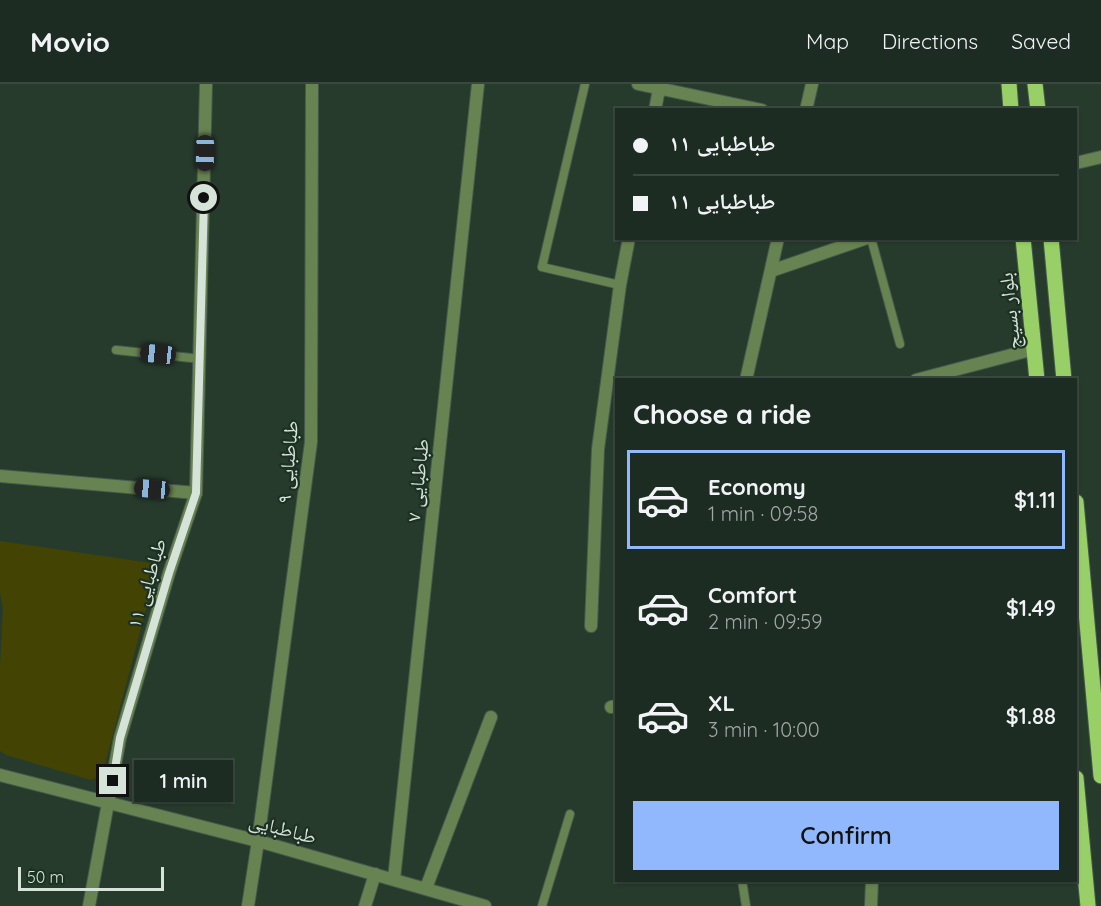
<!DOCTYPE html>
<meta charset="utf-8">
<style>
:root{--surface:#1d2c22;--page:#2a382f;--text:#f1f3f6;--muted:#a0a7a5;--line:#3b4840;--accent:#91b8fd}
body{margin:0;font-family:Quicksand,"Noto Naskh Arabic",sans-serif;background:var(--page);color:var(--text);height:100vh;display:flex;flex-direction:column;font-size:22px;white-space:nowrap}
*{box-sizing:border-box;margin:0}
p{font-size:20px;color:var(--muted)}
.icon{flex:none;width:33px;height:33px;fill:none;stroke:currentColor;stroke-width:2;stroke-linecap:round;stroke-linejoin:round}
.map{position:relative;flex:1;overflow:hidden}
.drawer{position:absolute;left:615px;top:294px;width:462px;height:504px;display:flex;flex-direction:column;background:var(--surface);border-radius:0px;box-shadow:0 2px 4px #0004,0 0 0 2px var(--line)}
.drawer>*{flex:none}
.guide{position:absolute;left:615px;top:24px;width:462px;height:132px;border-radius:0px;box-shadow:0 2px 4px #0004,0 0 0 2px var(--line);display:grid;align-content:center;height:132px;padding:0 18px;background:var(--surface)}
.scale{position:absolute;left:18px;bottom:15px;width:146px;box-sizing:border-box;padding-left:6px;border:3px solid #d6e3d9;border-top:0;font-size:16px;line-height:21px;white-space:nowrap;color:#d6e3d9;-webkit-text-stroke:4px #1d3123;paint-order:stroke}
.end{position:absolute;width:27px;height:27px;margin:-14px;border:8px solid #d6e3d9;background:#111;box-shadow:0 0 0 3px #111}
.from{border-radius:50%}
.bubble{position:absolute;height:42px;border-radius:0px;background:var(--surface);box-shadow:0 2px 4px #0004,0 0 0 2px var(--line);font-size:20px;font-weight:600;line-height:42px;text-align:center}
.car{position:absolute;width:18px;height:36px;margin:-18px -9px;border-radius:8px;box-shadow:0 0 4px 2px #0007;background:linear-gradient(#222 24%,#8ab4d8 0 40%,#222 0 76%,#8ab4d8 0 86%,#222 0)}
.guide b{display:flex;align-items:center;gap:21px;height:57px;font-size:22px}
.guide b+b{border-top:2px solid var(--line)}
.guide i{width:15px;height:15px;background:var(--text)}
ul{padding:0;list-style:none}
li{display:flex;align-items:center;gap:18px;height:99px;margin:0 12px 9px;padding:0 6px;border:3px solid transparent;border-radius:0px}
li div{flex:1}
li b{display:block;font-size:22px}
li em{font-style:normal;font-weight:600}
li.selected{border-color:var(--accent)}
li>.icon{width:54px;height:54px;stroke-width:1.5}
h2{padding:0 18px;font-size:27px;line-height:72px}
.button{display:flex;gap:12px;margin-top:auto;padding:12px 18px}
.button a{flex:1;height:69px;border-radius:0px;background:var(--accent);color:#111;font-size:24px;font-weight:600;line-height:69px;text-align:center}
header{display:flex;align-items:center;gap:36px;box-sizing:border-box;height:84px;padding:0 30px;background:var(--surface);border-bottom:2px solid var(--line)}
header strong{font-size:28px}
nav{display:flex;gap:33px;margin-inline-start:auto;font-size:21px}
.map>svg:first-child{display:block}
.green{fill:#434403}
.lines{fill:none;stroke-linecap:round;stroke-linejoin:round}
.lane-casing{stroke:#46594c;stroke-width:10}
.street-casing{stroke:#46594c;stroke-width:14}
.primary-casing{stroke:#46594c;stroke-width:17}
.lane{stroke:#688352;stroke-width:8}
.street{stroke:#688352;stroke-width:12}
.primary{stroke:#98cf67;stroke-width:15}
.route{stroke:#d6e3d9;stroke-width:8}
.labels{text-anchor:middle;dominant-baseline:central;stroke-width:4.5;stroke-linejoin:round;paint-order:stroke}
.street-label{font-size:20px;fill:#d6e3d9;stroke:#1d3123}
</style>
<header>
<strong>Movio</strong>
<nav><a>Map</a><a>Directions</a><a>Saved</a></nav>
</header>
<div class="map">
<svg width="1101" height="822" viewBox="0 0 1101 822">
<rect width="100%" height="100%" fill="#273b2d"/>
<polygon class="green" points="0,457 158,480 102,692 91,696 6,671 0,667 0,583 3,525 0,508"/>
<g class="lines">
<g class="lane-casing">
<g id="lane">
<polyline points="585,0 542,183 620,201"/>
<polyline points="871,154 900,260"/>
<polyline points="116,266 201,275"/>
<polyline points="742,796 746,822"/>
<polyline points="542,822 570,730"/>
</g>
</g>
<g class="street-casing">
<g id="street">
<polyline points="638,0 762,26"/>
<polyline points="655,26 660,0"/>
<polyline points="806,26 812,0"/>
<polyline points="1076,79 1101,73"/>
<polyline points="771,187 867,154"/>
<polyline points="746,296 778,154"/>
<polyline points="916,296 1034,265"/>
<polyline points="0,392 196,409"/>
<polyline points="591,542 598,365 620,201 629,154"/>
<polyline points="611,623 616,622"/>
<polyline points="0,691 258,757 485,822"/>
<polyline points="394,795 478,0"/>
<polyline points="426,804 491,633"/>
<polyline points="89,822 120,654 169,489 196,409 206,0"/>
<polyline points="248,822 258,757 311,358 312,0"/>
<polyline points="365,822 375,790"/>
<polyline points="871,822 872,796"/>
</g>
</g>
<g class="primary-casing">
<g id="primary">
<polyline points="1009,0 1011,26"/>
<polyline points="1035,0 1038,26"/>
<polyline points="1023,154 1037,296"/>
<polyline points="1051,154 1064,296"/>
<polyline points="1076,418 1101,692"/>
<polyline points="1076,694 1088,822"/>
</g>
</g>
<use href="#lane" class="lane"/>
<use href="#street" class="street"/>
<use href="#primary" class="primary"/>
</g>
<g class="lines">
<polyline class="route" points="113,697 120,654 169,489 196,409 204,114"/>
</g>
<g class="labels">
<g class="street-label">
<text transform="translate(1009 227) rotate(-96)">بلوار بسیج</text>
<text transform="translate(287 378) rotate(-85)">طباطبایی ۹</text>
<text transform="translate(417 396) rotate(-84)">طباطبایی ۷</text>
<text transform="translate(146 499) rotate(-73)">طباطبایی ۱۱</text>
<text transform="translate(283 744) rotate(15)">طباطبایی</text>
</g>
</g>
</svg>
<div class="scale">50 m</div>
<i class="end from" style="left:204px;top:114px"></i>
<i class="end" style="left:113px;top:697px"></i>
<div class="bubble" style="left:134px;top:676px;width:99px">1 min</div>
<i class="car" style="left:205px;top:69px;rotate:181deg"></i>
<i class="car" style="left:158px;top:270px;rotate:276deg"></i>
<i class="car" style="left:152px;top:405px;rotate:275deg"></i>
<div class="guide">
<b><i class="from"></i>طباطبایی ۱۱</b>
<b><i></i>طباطبایی ۱۱</b>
</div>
<section class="drawer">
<h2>Choose a ride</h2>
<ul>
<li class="selected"><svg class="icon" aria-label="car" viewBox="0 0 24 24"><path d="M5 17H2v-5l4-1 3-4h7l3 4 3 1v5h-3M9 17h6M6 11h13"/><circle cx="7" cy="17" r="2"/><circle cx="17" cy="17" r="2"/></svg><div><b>Economy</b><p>1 min · 09:58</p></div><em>$1.11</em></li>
<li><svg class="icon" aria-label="car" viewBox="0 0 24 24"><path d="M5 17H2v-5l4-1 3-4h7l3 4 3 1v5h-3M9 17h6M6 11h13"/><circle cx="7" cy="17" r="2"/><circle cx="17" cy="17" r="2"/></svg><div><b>Comfort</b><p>2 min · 09:59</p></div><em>$1.49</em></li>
<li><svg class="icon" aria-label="car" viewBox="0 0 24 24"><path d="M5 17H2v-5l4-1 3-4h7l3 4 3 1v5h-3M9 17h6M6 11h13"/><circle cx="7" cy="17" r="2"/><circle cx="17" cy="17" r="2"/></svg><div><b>XL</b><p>3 min · 10:00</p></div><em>$1.88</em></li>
</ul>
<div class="button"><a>Confirm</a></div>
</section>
</div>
